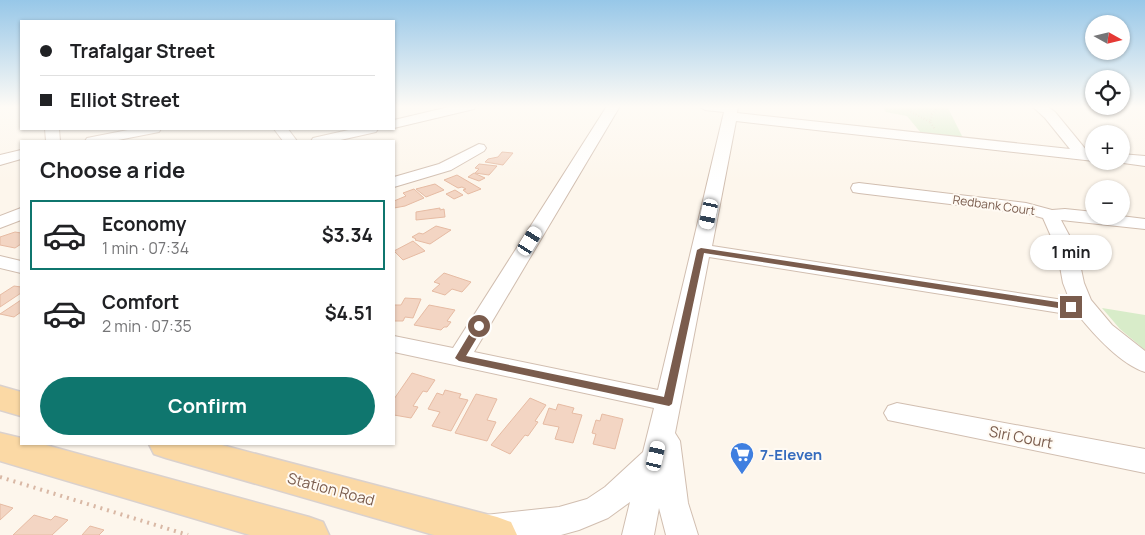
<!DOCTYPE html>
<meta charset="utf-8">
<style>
:root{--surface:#fff;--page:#f2f2f2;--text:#202124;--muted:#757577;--line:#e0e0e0;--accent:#0f766e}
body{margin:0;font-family:Manrope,sans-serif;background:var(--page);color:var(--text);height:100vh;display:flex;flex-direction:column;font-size:19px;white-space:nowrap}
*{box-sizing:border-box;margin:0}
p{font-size:16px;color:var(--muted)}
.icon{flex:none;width:28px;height:28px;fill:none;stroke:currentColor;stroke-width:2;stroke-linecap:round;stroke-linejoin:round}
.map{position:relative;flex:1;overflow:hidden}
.drawer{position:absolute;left:20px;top:140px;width:375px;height:305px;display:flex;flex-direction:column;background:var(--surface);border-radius:0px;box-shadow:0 1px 4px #0004}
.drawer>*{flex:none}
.banner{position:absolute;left:20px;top:20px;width:375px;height:110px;border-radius:0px;box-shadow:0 1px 4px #0004;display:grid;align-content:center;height:110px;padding:0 20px;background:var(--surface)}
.needle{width:32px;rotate:98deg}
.controls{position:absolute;left:1085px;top:15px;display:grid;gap:10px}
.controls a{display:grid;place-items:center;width:45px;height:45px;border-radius:50%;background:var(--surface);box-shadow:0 1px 4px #0004;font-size:25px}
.end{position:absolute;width:22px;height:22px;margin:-11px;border:6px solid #7a5c4d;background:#fff;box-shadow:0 0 0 2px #fff}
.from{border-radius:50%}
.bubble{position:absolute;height:35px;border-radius:18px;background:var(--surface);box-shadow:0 1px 4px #0004;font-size:16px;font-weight:700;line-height:35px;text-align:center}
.car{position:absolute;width:15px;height:30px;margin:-15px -8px;border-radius:6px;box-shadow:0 0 4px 1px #0007;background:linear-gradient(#fff 24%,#345 0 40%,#fff 0 76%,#345 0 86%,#fff 0)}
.banner b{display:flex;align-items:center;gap:18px;height:48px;font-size:19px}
.banner b+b{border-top:1px solid var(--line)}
.banner i{width:12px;height:12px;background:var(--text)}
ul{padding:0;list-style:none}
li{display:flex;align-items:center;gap:15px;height:70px;margin:0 10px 8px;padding:0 10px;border:2px solid transparent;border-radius:0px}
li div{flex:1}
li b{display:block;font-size:19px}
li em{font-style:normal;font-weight:700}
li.current{border-color:var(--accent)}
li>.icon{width:45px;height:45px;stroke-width:1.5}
h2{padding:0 20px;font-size:22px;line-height:60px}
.cta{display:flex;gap:10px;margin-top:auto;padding:10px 20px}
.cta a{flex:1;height:58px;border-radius:30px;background:var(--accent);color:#fff;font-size:20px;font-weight:700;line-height:58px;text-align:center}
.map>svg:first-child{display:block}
.green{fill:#d8ecc9}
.building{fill:#f3d5c3;stroke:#e6bba3}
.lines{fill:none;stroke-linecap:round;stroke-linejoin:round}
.minor-casing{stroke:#d1beb0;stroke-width:2}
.major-casing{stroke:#dad1cd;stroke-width:3}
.path-far1{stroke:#d9b8a5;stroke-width:2;stroke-dasharray:0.5 2.5;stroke-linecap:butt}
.path{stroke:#d9b8a5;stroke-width:4;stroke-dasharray:2 5;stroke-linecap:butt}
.minor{fill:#fff;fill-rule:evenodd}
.major{fill:#fbd9a5;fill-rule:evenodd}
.route{fill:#7a5c4d}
.labels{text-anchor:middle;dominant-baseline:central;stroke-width:4;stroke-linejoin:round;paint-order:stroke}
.street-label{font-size:12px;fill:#7a5c4d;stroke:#fffaf3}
.near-street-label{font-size:15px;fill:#7a5c4d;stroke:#fffaf3}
.near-shop-label{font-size:15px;font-weight:bold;fill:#366cbe;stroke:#fffaf3;text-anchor:start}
</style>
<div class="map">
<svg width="1145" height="535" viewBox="0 0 1145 535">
<rect width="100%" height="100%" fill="#fdf6ec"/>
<g class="green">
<polygon points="882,106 947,106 963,138 921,133 907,116 886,112"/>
<polygon points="1102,308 1145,315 1145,350 1120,329"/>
</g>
<g class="building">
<polygon points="502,152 513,153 503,165 485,162 488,159 498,157"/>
<polygon points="479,164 497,166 489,175 475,173 479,169 475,168"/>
<polygon points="474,173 485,178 479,181 468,177"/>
<polygon points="457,175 481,189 468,194 463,190 466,189 462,187 458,188 444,180"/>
<polygon points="435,184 444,190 426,197 416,189"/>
<polygon points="414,189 424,198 405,206 394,208 394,201 406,196 403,193"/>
<polygon points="455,190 463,195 454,199 446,194"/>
<polygon points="440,208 440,210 444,209 445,217 416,220 416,212"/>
<polygon points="436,226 451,230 430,244 415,240 416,239 412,237 419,233 423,234"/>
<polygon points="15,232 21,233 21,244 15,248 0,245 0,237"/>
<polygon points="413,241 425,251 403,260 394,251"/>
<polygon points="444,273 471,282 462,292 452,289 445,295 432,291 440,284 434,282"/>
<polygon points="14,286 21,287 21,293 0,307 0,295"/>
<polygon points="405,298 421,299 413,318 405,317 403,321 394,321 394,305 401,305"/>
<polygon points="21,300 21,312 14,317 0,314"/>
<polygon points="429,305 455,310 447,321 451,322 447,327 444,327 441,330 414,325"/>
<polygon points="412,373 435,380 427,392 423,391 413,406 418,407 411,418 394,415 394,399"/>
<polygon points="445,390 461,394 459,398 468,400 451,431 432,426 440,412 428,409 437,393 443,395"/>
<polygon points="476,394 497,399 487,420 496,422 487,441 455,433"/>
<polygon points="530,398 546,405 535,421 538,422 528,436 525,435 510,454 491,445"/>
<polygon points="558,404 574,408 572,413 582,415 573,443 555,439 559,427 543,424 549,408 556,410"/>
<polygon points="602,414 623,419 615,449 593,444 596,434 592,433 596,420 600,421"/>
<polygon points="0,504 13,508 0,520"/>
<polygon points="34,515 51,520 55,516 68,520 52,535 13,535"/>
<polygon points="90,526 104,530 99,535 82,535"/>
</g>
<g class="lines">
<g class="minor-casing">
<g id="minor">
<polygon points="453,106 476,106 474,109 394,128 394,120"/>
<path d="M607 106H620L474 352 658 390 724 112 705 110 699 106H738L737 113 1070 149 1045 118 1032 106H1047L1055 112 1087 151H1094V161L736 121 712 246 1070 301 1063 283 1057 250 1043 218 1025 213 859 193 853 192 851 188 853 184 859 183 1026 203 1052 210 1065 209 1094 212V216H1121L1145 219V229L1061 220 1077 250 1084 283 1091 300 1112 325 1145 351V372C1122 365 1094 335 1079 316L709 257 675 433 680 441 688 503 698 535H666L659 508 654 535H622L630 502 608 518 579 530 561 535H472L469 529 474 519 485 515 559 507 587 499 605 487 643 452 654 408 394 352V336L453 348Z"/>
<polygon points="45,129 59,129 60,141 46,141"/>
<polygon points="133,129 161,129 159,132 113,141 85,141 87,138"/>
<polygon points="274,129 288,129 297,141 283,141"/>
<polygon points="353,129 378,129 376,132 336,141 311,141 313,138"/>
<polygon points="479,144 484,145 486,148 484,151 451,170 394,187 394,177 439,164"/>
<polygon points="21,150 21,159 0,165 0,155"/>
<polygon points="1121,154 1145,156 1145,166 1116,162 1121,161"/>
<polygon points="21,208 21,220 0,228 0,216"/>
<polygon points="0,256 21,261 21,273 0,268"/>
<polygon points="897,403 1145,449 1145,473 888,420 884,413 888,406"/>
</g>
</g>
<g class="major-casing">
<g id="major">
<polygon points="0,386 21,392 21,416 0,410"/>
<polygon points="0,433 21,438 21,444 42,444 309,517 323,522 329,535 250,535 0,461"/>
<polygon points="149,444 218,444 497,517 511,522 517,535 434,535 166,458 154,454"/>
</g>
</g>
<g class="path-far1">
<polyline points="900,106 930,122"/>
<polyline points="934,128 930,122 932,114 939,106"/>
</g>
<polyline class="path" points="0,477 188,535"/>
<use href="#minor" class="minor"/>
<use href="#major" class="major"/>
</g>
<linearGradient id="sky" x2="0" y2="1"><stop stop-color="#97c7e8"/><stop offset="0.59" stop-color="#fefbf6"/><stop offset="1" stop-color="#fefbf6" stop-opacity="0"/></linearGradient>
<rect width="1145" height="181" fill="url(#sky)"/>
<polygon class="route" points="701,248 1071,304 1076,307 1071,310 704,253 672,404 669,406 459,361 455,358 476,323 479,322 484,326 466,356 664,397 697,250"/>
<defs>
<g id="supermarket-pin" transform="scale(1.25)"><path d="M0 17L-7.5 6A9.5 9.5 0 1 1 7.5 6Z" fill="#3f7fe0" stroke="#fffaf3"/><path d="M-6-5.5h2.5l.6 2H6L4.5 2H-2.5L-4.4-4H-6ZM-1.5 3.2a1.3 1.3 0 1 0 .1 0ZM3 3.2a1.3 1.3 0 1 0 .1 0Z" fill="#fff"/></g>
</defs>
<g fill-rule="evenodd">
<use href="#supermarket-pin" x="742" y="454"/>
</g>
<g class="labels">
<g class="street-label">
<text transform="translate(994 205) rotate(8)">Redbank Court</text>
</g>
<g class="near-street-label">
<text transform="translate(1021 437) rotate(11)">Siri Court</text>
<text transform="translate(331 489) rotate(15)">Station Road</text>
</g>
<g class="near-shop-label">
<text x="760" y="454">7-Eleven</text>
</g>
</g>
</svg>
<div class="controls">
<a><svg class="needle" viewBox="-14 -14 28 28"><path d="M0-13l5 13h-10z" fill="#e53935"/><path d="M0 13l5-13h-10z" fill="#757577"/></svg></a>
<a><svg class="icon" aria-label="locate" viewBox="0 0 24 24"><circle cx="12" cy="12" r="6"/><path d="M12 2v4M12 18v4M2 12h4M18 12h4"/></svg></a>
<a>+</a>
<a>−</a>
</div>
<i class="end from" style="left:479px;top:326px"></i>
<i class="end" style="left:1071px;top:307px"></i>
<div class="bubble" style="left:1030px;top:235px;width:82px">1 min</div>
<i class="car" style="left:709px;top:214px;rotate:192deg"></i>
<i class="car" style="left:530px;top:241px;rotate:32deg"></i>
<i class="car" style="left:656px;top:456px;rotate:13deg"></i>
<div class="banner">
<b><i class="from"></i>Trafalgar Street</b>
<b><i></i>Elliot Street</b>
</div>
<section class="drawer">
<h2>Choose a ride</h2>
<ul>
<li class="current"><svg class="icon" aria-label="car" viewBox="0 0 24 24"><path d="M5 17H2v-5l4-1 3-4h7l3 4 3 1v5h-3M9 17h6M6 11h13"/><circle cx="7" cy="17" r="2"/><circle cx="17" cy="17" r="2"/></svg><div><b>Economy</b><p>1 min · 07:34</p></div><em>$3.34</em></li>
<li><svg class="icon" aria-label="car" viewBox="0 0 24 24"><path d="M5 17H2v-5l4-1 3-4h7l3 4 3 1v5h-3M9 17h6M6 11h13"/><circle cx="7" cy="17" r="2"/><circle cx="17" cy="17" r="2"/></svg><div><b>Comfort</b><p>2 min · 07:35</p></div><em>$4.51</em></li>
</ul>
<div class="cta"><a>Confirm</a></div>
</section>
</div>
